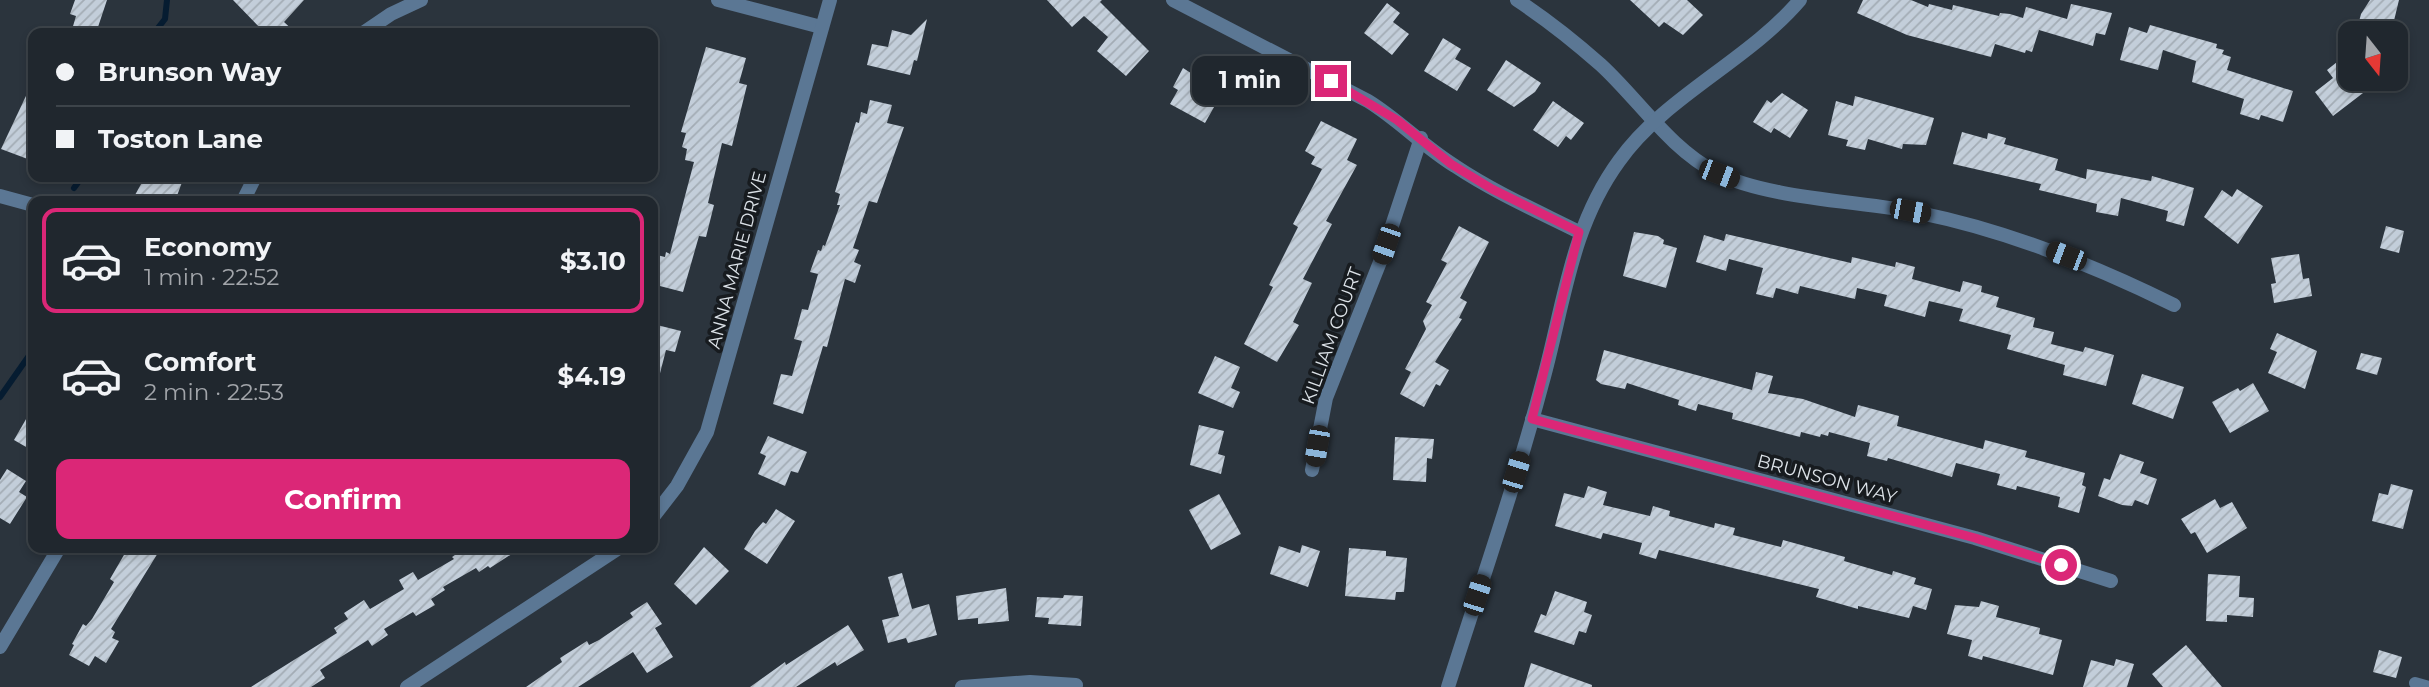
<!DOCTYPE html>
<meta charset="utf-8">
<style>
:root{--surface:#20272e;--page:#2d333a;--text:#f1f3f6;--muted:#a2a5aa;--line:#3d444a;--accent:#db2777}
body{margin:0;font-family:Montserrat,sans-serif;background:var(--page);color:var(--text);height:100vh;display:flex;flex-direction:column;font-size:26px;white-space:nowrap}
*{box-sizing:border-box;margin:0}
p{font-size:23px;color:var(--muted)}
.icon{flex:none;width:38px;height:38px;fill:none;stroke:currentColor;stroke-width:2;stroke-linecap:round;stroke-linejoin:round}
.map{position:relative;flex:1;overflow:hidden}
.details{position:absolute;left:28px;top:196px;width:630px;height:357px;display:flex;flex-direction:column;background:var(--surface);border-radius:14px;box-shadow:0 4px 10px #0003,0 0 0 2px var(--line)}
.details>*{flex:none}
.guide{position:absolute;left:28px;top:28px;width:630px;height:154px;border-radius:14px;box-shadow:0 4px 10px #0003,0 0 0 2px var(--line);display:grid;align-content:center;height:154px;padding:0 28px;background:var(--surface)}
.needle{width:46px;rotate:163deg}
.tools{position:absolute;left:2338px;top:21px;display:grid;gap:14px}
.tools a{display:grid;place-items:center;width:70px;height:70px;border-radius:14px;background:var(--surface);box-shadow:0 4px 10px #0003,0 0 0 2px var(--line);font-size:35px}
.end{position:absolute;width:32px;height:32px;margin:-16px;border:9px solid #db2777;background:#fff;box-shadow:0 0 0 4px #fff}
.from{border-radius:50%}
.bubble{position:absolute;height:49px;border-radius:14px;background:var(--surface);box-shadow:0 4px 10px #0003,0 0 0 2px var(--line);font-size:23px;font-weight:700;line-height:49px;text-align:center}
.car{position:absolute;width:21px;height:42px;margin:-21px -10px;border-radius:9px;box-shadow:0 0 5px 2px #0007;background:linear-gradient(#222 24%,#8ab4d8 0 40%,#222 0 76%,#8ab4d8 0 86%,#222 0)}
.guide b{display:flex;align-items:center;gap:24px;height:66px;font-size:26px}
.guide b+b{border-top:2px solid var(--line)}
.guide i{width:18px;height:18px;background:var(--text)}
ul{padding:12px 0 0;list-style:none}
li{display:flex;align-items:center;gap:21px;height:105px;margin:0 14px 10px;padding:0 14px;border:4px solid transparent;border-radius:14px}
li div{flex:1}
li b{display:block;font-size:26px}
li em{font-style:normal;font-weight:700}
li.selected{border-color:var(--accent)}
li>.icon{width:63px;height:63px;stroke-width:1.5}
.primary-button{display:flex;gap:14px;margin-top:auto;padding:14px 28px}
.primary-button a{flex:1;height:80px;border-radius:14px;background:var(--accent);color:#fff;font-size:28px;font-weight:700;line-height:80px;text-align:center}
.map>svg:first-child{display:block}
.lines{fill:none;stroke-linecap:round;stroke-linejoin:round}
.stream{stroke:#061c31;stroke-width:6}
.building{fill:url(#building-hatch)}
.service{stroke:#5b7794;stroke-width:12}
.minor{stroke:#5b7794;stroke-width:14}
.route{stroke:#db2777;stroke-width:9}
.labels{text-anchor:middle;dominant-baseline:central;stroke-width:7;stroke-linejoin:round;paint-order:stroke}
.street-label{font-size:18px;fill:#dde3e9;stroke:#171b1f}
</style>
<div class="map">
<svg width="2429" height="687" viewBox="0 0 2429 687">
<defs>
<pattern id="building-hatch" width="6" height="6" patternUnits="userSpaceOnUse" patternTransform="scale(1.75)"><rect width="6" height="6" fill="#c3ceda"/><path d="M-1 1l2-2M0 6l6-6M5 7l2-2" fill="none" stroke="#a3acb5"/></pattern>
</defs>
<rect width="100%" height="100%" fill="#2b343d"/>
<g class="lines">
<g class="stream">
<polyline points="154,33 165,19 167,0"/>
<polyline points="74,188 82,177"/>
<polyline points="0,397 33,350"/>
</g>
</g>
<g class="building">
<polygon points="75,0 107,0 96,33 71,33 76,16 70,14"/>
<polygon points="233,0 304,0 284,22 296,33 265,33"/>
<polygon points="1047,0 1102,0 1100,2 1149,51 1126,76 1097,51 1108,37 1084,16 1072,27"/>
<polygon points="1630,0 1687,0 1703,15 1683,35 1664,22 1659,27"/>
<polygon points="1863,0 1911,0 1928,7 1929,4 1952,10 1953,5 1999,16 2000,13 2010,14 2023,18 2026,7 2067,19 2071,4 2112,13 2105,35 2096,33 2093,46 2039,30 2032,52 2026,50 2025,53 1995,44 1991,57 1907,35 1857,13"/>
<polygon points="2370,0 2399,0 2391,33 2356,33 2361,14"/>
<polygon points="1387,3 1400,13 1393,22 1409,34 1392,55 1364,33"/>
<polygon points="927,19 917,61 914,60 910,75 867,65 872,44 888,47 892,30 911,35"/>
<polygon points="2150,25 2217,44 2216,48 2224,50 2222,54 2231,57 2227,70 2293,91 2283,122 2261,115 2259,120 2240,114 2244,99 2192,82 2196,61 2163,50 2158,70 2120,60 2129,27 2147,33"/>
<polygon points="1443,38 1461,49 1455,59 1471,68 1457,91 1424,71"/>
<polygon points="706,47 746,58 739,83 747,85 732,146 722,143 708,203 714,205 706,237 699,236 683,292 656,285 653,254 665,257 666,252 670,254 685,196 694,162 685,160 687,149 682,147 686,133 681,132"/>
<polygon points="2342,58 2350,69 2350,79 2358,79 2367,90 2333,116 2315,92 2333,78 2327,70"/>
<polygon points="1506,60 1541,83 1535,92 1514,107 1487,90"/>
<polygon points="1183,68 1222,93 1205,123 1170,104 1178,90 1173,87"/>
<polygon points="33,81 33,161 1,149"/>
<polygon points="1782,93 1808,110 1790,138 1774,128 1771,133 1753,122 1767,100 1771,103"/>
<polygon points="1855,96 1934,118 1926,145 1903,144 1902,149 1868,139 1865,150 1846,146 1848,140 1828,135 1836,101 1853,106"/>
<polygon points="870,100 892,105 887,123 904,127 877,203 869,201 853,248 859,250 854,262 861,265 855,283 845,279 827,347 823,346 803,414 773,404 781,374 792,376 802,341 794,339 802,309 808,310 818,274 810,272 818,250 821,251 823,245 825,246 840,205 837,205 840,194 835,192 856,122 859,123 861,112 867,114"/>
<polygon points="1553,101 1584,123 1571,140 1566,136 1558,147 1533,130"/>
<polygon points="1321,121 1357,139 1347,160 1357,165 1326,221 1332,224 1303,279 1312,283 1293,322 1299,325 1277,362 1244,344 1273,287 1269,285 1298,227 1293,224 1322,169 1311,164 1315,157 1305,151"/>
<polygon points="1962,132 1987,139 1988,133 2006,138 2004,144 2058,159 2055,170 2086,179 2087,169 2151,181 2152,176 2194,188 2184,226 2166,221 2168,211 2121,198 2118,216 2096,212 2097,204 2039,190 2041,184 1953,164"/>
<polygon points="145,177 184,177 175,201 147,201 135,195"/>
<polygon points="2237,189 2263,206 2238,244 2204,217 2222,190 2232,197"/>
<polygon points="1459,226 1489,242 1460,298 1467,302 1459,318 1462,319 1435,362 1449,370 1440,386 1436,384 1424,407 1400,394 1411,372 1405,369 1426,329 1423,321 1432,305 1426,302 1447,263 1441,260"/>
<polygon points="2386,226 2404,231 2399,253 2380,248"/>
<polygon points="1634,232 1658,236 1664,240 1663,244 1677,248 1666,288 1623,276"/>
<polygon points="1726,234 1851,263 1852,257 1895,267 1896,262 1915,267 1912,279 1960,292 1963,281 1982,286 1981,292 1999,297 1996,307 2035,318 2033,327 2054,332 2051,344 2083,352 2085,347 2114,355 2106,386 2063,375 2065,365 2007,349 2011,335 1959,321 1963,309 1929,301 1925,317 1884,306 1887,295 1857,288 1855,299 1800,286 1798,294 1776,288 1773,298 1756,294 1763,268 1729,259 1726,271 1696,262 1704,235 1724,241"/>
<polygon points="2299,254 2303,279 2309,278 2312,296 2274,303 2271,284 2276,283 2271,258"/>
<polygon points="653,324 681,331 675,352 666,350 658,381 653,381"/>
<polygon points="2277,333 2317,351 2305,389 2268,373 2277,352 2270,349"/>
<polygon points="1604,350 1752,390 1756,372 1773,376 1768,393 1803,399 1855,417 1858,405 1899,416 1897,426 1983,449 1985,440 2027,451 2025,457 2085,473 2082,485 2086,487 2079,513 2058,507 2060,497 2017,486 2016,490 1997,485 2000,474 1956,463 1952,477 1888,458 1887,461 1867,456 1870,443 1829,432 1828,436 1821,434 1820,437 1801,432 1800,437 1732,419 1733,413 1698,404 1696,411 1678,405 1679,400 1627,383 1625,389 1601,384 1596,380"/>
<polygon points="2361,353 2382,358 2377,375 2356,369"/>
<polygon points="1215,356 1240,367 1231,388 1240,392 1233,408 1198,393"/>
<polygon points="2142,374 2184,387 2173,419 2132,404"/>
<polygon points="2253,383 2269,411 2230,433 2212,402 2238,388 2240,391"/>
<polygon points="33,407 33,451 14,440"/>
<polygon points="1199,425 1224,431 1218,454 1225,456 1221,474 1190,465"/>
<polygon points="768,436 807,452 798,473 791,471 785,486 758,474 766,456 760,453"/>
<polygon points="1395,437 1434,439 1432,459 1427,458 1426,482 1393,480"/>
<polygon points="2120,454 2144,462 2140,473 2157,479 2148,505 2135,500 2132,506 2122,505 2098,496 2104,478 2110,480"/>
<polygon points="7,469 26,481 19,492 27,497 10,524 0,518 0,480"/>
<polygon points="2391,484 2413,490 2403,529 2372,521 2379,493 2388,495"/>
<polygon points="1588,486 1607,492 1603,505 1650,516 1653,506 1670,511 1669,516 1714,528 1715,523 1735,528 1733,535 1781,547 1783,540 1845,557 1844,561 1892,575 1893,571 1916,578 1914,584 1932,589 1926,610 1913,606 1909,618 1858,606 1858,609 1816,597 1819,589 1659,550 1656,559 1639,554 1642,543 1603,533 1601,539 1555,526 1564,493 1584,498"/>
<polygon points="1219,494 1241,534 1211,550 1189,510"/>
<polygon points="2215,499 2220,508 2232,502 2247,528 2207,553 2195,532 2191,534 2181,519"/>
<polygon points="776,509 795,521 767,564 744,549 755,531 763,522 766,524"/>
<polygon points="1302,545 1320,551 1308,587 1270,574 1279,546 1300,553"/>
<polygon points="704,547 729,571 696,605 674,584"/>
<polygon points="128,548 161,548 111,629 115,632 112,638 119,641 106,663 95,656 89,666 69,655 74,645 72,644 83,624 86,626 92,619 114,582 110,579"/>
<polygon points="465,548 521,548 490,568 488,566 479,572 476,568 443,587 445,590 431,599 435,605 416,616 413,612 384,629 388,635 372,646 368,640 320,670 325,678 311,687 251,687 337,633 334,628 348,619 344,613 364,600 370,609 404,589 399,580 413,572 418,580 454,559 452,557"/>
<polygon points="1349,548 1386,551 1386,556 1407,558 1404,592 1396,592 1395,600 1345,596"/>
<polygon points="902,573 912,609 929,604 937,635 908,643 906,638 888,643 882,620 899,616 888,577"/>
<polygon points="2208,574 2240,576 2239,597 2254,598 2253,617 2227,615 2227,622 2206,621"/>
<polygon points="1006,588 1009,621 978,624 978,618 958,620 956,596"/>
<polygon points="1555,591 1587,602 1584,612 1592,615 1586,633 1579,631 1574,645 1534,632 1541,614 1546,616"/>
<polygon points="1064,595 1083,596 1081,626 1048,624 1049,618 1035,617 1037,597 1063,598"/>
<polygon points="1981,601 1999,606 1996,617 2040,628 2039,634 2062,640 2053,675 1983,656 1982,660 1968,656 1972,640 1947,634 1955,605 1979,607"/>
<polygon points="647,602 662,624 655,628 673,657 647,673 633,652 578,687 526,687 562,662 560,658 587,641 589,645 599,640 633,617 630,613"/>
<polygon points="848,625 864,650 837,666 835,662 796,687 750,687 785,662 786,665"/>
<polygon points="2186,645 2222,687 2163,687 2152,674"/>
<polygon points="2379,650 2402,657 2396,678 2373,672"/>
<polygon points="2116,659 2134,664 2127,687 2083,687 2091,660 2114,666"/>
<polygon points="1531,663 1592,685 1592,687 1524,687"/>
</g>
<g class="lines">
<polyline class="service" points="2415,683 2429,687"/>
<g class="minor">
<polyline points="718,0 821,27"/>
<path d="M1173 0 1368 101C1399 120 1424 147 1455 166 1494 192 1537 211 1579 232"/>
<path d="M1517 0C1546 19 1575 42 1601 65 1639 100 1670 149 1717 173 1768 199 1862 201 1920 213 2009 231 2093 265 2174 305"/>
<polyline points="363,33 391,14 421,0"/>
<polyline points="0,196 33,205"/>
<polyline points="243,201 255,177"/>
<polyline points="1532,419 1975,538 2111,581"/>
<polyline points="1312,470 1326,398 1380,262 1421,138"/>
<polyline points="653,517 677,486 707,432 830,0"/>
<polyline points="0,647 59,548"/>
<polyline points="407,687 619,548"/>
<polyline points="962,687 1030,682 1076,685"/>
<path d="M1448 687C1480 586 1515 486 1542 384 1564 306 1570 228 1619 161 1664 97 1748 61 1800 0"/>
</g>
</g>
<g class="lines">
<polyline class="route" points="1331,81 1397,120 1451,164 1492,189 1579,232 1532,419 1975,538 2061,565"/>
</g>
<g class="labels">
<g class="street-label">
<text transform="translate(737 260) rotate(-75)">ANNA MARIE DRIVE</text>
<text transform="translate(1332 336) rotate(-70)">KILLIAM COURT</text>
<text transform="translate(1827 479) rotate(15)">BRUNSON WAY</text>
</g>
</g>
</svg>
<div class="tools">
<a><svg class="needle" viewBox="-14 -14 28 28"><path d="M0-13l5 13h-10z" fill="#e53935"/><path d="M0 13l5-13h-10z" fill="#a2a5aa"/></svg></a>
</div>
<i class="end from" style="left:2061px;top:565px"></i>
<i class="end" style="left:1331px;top:81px"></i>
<div class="bubble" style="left:1192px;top:56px;width:116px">1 min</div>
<i class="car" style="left:1719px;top:174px;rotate:111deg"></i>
<i class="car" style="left:1910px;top:211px;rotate:101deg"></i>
<i class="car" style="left:1386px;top:244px;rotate:199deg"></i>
<i class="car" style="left:2066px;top:256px;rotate:291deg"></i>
<i class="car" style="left:1317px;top:446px;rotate:190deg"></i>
<i class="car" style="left:1516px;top:472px;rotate:17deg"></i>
<i class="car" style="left:1477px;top:595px;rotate:18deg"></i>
<div class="guide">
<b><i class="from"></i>Brunson Way</b>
<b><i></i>Toston Lane</b>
</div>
<section class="details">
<ul>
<li class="selected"><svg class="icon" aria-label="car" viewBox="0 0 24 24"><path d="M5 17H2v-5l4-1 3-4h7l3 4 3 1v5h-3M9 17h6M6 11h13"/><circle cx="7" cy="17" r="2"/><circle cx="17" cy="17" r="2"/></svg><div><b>Economy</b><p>1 min · 22:52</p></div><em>$3.10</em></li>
<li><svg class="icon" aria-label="car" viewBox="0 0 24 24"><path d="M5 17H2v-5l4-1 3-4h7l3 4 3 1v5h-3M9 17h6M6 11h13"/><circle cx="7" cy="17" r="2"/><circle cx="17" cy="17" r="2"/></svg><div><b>Comfort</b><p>2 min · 22:53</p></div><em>$4.19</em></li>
</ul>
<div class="primary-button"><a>Confirm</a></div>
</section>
</div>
